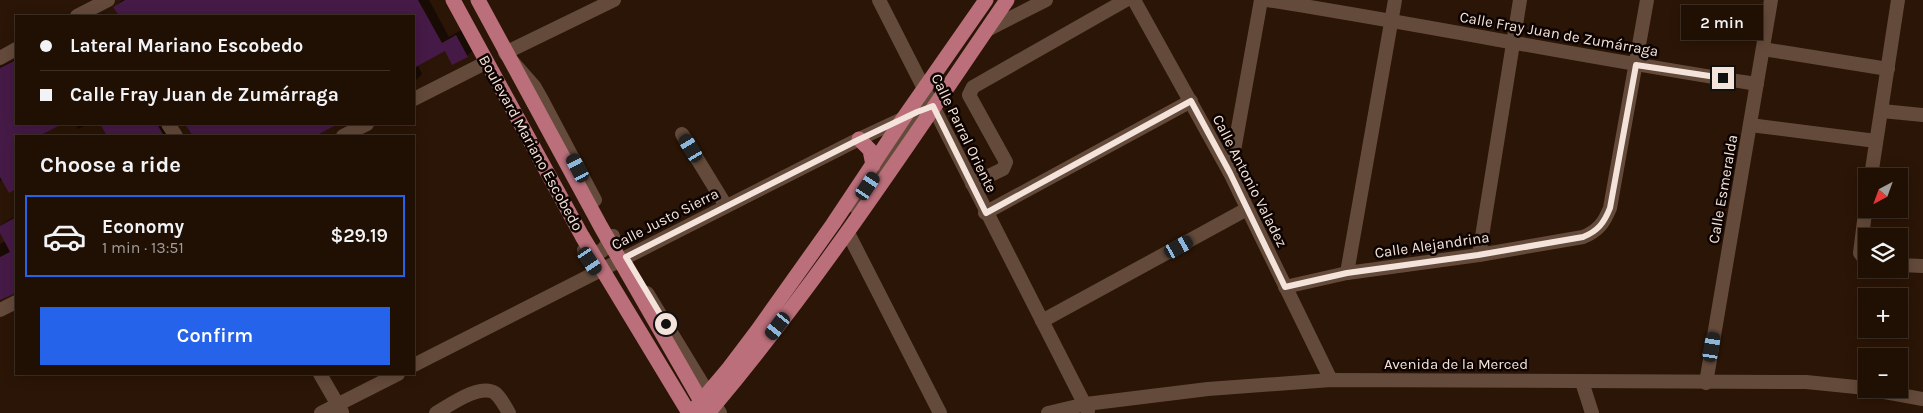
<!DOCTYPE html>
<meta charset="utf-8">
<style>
:root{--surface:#201004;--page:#28190e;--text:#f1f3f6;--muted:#a29d9a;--line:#3d3026;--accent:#2563eb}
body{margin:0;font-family:Karla,sans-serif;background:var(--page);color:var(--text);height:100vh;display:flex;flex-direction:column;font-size:19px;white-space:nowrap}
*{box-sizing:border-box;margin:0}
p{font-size:16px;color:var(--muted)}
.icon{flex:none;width:28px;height:28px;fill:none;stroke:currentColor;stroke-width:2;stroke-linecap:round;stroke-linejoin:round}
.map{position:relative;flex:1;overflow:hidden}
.panel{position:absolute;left:15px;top:135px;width:400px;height:240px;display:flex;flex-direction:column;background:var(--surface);border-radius:0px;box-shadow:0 2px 12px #0003,0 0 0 1px var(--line)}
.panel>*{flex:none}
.guide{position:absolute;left:15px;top:15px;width:400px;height:110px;border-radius:0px;box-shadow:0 2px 12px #0003,0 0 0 1px var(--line);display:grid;align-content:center;height:110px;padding:0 25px;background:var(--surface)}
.needle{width:32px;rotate:221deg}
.fabs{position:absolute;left:1858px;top:168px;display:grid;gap:10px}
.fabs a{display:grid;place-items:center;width:50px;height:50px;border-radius:0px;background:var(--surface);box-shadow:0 2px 12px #0003,0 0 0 1px var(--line);font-size:25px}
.end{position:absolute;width:22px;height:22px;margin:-11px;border:6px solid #f4e3da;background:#111;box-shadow:0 0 0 2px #111}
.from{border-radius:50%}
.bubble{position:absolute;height:35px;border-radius:0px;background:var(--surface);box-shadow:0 2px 12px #0003,0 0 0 1px var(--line);font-size:16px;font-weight:600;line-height:35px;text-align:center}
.car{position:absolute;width:15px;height:30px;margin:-15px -8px;border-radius:6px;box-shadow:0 0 4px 1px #0007;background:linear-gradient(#222 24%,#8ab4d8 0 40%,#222 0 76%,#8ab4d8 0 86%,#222 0)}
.guide b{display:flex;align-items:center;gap:18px;height:48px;font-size:19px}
.guide b+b{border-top:1px solid var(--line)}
.guide i{width:12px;height:12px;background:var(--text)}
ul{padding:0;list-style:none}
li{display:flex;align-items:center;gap:15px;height:82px;margin:0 10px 8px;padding:0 15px;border:2px solid transparent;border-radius:0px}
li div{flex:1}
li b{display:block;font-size:19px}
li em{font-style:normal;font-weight:600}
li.selected{border-color:var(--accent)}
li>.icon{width:45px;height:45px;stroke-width:1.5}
h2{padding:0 25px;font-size:22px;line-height:60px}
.action{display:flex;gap:10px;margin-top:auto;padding:10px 25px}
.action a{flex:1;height:58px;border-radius:0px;background:var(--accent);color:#fff;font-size:20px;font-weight:600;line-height:58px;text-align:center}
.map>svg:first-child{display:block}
.shadow{fill:#0007}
.building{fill:#461a46}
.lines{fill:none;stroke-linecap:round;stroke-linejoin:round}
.minor{stroke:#644a3a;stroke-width:14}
.major{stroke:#ba6f7b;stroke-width:15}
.route{stroke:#f4e3da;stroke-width:6}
.labels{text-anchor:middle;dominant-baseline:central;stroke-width:5;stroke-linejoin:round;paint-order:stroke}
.street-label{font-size:15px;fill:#f4e3da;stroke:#0d0402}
</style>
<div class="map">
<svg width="1923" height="413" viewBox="0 0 1923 413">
<rect width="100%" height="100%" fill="#2b1506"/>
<g class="shadow">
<polygon points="122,0 429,0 449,37 463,29 474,49 467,56 446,49 417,64 422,74 414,82 414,16 120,16 115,7"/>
<polygon points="104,13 106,16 98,16"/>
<polygon points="16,59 16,124 60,124 36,136 16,136 16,188 9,191 3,180 0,181 0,67"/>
<polygon points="75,124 89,124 78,129"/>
<polygon points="101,124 167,124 173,136 121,136 119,132 108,136"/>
<polygon points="187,124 335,124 312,136 195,136"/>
<polygon points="16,215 16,293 12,293 0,299 0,244 6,241 0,230 0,226"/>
</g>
<g class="building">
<polygon points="125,0 418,0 442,43 456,35 468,57 452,65 445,51 414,68 414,16 119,16 113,7"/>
<polygon points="16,60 16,124 62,124 39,136 16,136 16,189 9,193 0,177 0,68"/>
<polygon points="100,124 157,124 164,136 107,136"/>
<polygon points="185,124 338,124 315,136 193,136"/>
<polygon points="16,217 16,293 0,300 0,257 10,252 0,233 0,226"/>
</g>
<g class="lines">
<g class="minor">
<polyline points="879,0 1088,411"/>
<polyline points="1134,0 1230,173 1331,380"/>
<path d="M1267 0C1431 26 1593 59 1757 84"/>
<polyline points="77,16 108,0"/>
<polyline points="987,30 1046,0"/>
<polyline points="1763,49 1888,69"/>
<polyline points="0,58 16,49"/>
<polyline points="414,99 487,62"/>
<polyline points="1882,111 1923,115"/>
<polyline points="168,124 176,136"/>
<polyline points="1750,125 1876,141"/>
<polyline points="682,134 726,206"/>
<polyline points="343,136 367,124"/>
<polyline points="1230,173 1261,0"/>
<polyline points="1871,176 1898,0"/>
<polyline points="972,184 1003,169 1006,162 969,95 973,87 1126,0"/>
<polyline points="595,200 542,100 534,86 505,53 614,0"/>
<polyline points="1866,205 1860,253 1866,261"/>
<polyline points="854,206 917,112"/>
<polyline points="985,213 1191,101"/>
<polyline points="848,233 940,413"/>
<polyline points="584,250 591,253 602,251 613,236"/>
<polyline points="1479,255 1520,0"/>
<polyline points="1899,265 1923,266"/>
<polyline points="1347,273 1395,0"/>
<path d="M1285 287 1347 273 1479 255 1583 237C1598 231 1604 223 1610 208L1647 0"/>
<polyline points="647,293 720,413"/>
<polyline points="0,310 16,302"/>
<polyline points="1042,321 1247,209"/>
<polyline points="414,365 859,139 917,112 933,106"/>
<polyline points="320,374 342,412"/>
<polyline points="1582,382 1592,413"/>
<polyline points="1706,383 1771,0"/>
<polyline points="1868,389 1923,399"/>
<polyline points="321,413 398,374"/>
<path d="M436 413C450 405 480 383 495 393 501 398 505 406 509 413"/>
<polyline points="1048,413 1086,404 1208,389 1331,380 1806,382 1866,388"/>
</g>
<g class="major">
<polyline points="453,0 582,236 689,413"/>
<polyline points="478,0 601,227 706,410"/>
<polyline points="859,139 870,150 873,165"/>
<polyline points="691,413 729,368 757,331 833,224 903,119 986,0"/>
<path d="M708 413C818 283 911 140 1007 0"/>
</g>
</g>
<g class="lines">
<path class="route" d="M666 324 626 257 858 140 917 112 933 106 986 213 1191 101 1230 173 1285 287 1347 273 1478 255 1583 237C1598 231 1604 223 1610 208L1636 65 1723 78"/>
</g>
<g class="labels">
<g class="street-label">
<text transform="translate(1559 34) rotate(10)">Calle Fray Juan de Zumárraga</text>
<text transform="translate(964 133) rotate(64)">Calle Parral Oriente</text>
<text transform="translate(531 143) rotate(61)">Boulevard Mariano Escobedo</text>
<text transform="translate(1250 181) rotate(63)">Calle Antonio Valadez</text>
<text transform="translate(1723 189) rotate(-80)">Calle Esmeralda</text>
<text transform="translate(665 219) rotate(-27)">Calle Justo Sierra</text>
<text transform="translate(1432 245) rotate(-8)">Calle Alejandrina</text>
<text x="1456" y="364">Avenida de la Merced</text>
</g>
</g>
</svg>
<div class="fabs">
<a><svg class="needle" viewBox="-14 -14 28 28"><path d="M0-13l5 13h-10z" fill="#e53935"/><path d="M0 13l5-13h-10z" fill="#a29d9a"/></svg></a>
<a><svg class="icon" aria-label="layers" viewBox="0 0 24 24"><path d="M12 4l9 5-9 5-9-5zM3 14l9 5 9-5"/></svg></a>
<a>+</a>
<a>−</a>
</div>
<i class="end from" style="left:666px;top:324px"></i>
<i class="end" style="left:1723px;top:78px"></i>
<div class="bubble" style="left:1681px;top:5px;width:82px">2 min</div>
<i class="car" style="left:691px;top:148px;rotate:329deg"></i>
<i class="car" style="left:578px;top:168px;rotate:332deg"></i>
<i class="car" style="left:868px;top:186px;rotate:34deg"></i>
<i class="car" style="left:1179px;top:247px;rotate:61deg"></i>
<i class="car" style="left:590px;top:261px;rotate:146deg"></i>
<i class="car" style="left:778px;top:326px;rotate:217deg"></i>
<i class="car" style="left:1712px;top:347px;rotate:10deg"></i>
<div class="guide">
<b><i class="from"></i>Lateral Mariano Escobedo</b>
<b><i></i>Calle Fray Juan de Zumárraga</b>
</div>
<section class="panel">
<h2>Choose a ride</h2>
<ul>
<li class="selected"><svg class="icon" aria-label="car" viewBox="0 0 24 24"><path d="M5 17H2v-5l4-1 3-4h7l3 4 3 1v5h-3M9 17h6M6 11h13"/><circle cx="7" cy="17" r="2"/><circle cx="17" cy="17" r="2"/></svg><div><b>Economy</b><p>1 min · 13:51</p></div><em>$29.19</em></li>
</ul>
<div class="action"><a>Confirm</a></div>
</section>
</div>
